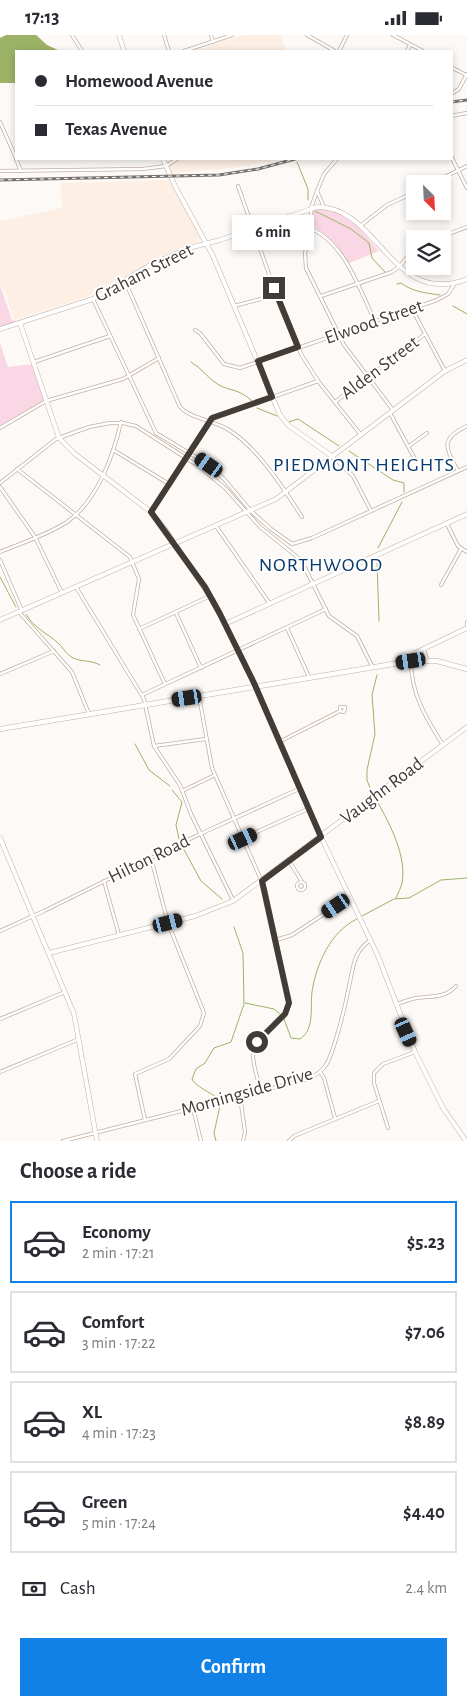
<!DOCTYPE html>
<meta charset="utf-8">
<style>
:root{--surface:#fff;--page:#f2f2f3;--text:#2b2b33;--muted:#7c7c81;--line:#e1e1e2;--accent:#1180e7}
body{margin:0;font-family:"Alegreya Sans",sans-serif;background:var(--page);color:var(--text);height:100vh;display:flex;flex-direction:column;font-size:19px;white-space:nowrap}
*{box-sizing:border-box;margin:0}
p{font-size:16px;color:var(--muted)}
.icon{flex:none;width:28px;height:28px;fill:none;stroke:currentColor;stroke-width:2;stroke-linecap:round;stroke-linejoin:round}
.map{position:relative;height:1106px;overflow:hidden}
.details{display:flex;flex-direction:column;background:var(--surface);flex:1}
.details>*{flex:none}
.top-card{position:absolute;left:15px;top:15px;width:438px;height:110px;border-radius:0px;box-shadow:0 2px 8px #0003;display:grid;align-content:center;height:110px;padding:0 20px;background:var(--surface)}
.needle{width:32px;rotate:156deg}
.buttons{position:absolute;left:406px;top:140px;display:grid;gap:10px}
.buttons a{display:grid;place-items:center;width:45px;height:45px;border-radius:0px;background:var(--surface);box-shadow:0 2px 8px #0003;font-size:25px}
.end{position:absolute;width:22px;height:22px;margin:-11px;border:6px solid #433b36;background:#fff;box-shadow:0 0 0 2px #fff}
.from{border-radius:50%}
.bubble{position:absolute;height:35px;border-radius:0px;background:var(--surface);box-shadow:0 2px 8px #0003;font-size:16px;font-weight:600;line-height:35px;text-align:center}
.car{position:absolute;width:15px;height:30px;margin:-15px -8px;border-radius:6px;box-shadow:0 0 4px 1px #0007;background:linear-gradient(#222 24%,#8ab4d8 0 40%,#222 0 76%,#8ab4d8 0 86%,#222 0)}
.top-card b{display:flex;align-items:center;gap:18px;height:48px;font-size:19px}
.top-card b+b{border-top:1px solid var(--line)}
.top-card i{width:12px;height:12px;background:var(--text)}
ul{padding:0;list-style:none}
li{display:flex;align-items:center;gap:15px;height:82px;margin:0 10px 8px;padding:0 10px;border:2px solid var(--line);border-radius:0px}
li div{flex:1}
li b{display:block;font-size:19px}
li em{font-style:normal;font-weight:600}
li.selected{border-color:var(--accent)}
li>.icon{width:45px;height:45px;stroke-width:1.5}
h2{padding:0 20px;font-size:22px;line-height:60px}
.pay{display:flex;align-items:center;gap:12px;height:55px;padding:0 20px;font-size:19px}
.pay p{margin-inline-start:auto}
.button{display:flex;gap:10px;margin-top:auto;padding:10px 20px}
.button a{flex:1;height:58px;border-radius:0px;background:var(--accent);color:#fff;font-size:20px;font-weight:600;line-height:58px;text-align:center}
.status{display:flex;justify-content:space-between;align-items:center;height:35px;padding:0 25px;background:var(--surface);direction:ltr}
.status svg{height:14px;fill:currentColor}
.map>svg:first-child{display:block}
.built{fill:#feefe4}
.green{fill:#f9d7e5}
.water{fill:#9cb367}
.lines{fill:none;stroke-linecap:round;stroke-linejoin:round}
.stream{stroke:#9cb367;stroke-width:1}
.street-casing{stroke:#c2b0a4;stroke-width:4}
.secondary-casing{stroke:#c2b0a4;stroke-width:5}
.primary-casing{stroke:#c2b0a4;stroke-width:5.5}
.street{stroke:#fff;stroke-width:2.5}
.secondary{stroke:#fff;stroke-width:4}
.primary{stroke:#fff;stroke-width:4.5}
.rail-casing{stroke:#79726e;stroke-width:3}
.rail{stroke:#fff;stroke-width:1;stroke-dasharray:4;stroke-linecap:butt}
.route{stroke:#433b36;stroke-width:6}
.labels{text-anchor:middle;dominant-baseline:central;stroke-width:4;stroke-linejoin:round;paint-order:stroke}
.street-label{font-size:19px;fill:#433b36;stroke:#fff}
.neighbourhood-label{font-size:20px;letter-spacing:1px;fill:#093b6d;stroke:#fff}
</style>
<div class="status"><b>17:13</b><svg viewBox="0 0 49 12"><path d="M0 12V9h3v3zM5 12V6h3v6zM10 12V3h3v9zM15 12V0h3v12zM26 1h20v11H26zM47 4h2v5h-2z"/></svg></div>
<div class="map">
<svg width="467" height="1106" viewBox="0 0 467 1106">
<rect width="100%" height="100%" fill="#fcf9f6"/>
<g class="built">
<polygon points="242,0 281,0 286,16 194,16"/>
<polygon points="174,124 283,124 236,133 171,138 168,129"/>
<polygon points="169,145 201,202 199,206 162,221 85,263 14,285 5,256 0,249 0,186 62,173 61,148"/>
</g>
<g class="green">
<path d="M314 174C349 174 359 192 379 216L347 229 332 207 314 191 312 176Z"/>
<polygon points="0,250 12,285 16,286 0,292"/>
<polygon points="0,308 8,332 32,329 44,362 42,366 0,391"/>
</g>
<polygon class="water" points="6,0 36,0 47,10 60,16 16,16 16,48 0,48 0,3"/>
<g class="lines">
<g class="stream">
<polyline points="297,127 308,154 308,165"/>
<polyline points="315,176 351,194 369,208 372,223 385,237"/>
<path d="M397 249 401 248C413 257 426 258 440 260"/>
<polyline points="453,271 467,279"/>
<path d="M191 327C202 333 208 344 219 350 232 357 238 353 252 366"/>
<polyline points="257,373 277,381"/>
<polyline points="289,387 298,384 339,411"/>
<polyline points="349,416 393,445 404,448 404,457"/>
<polyline points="378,513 402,467"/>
<polyline points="377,526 379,586"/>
<polyline points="0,542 16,572"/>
<path d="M26 579C34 594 48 598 59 609 64 614 66 619 73 623 82 627 91 625 100 630"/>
<polyline points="135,709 149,735 170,751"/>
<polyline points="172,755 182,767 176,790 179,804"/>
<polyline points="372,758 367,745 367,735 375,699 372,660 377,640"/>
<path d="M378 768C390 789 407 822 402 848 401 853 398 858 396 863"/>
<polyline points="182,811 201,846 222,864"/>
<polyline points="362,881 394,864 409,863 441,845 467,843"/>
<polyline points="245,968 274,974 281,980"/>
<path d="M284 984 291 1003 300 1004C315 994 310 973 312 957 316 929 331 896 357 884"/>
<path d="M218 1063C211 1058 195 1051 192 1044L196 1034 205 1028 214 1013 231 1007 244 969 243 918 234 892"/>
<polyline points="216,1106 214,1098 220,1071"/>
</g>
<g class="street-casing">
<g id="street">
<polyline points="72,0 82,16"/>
<polyline points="164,0 169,16"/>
<polyline points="211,0 213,7"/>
<polyline points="307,0 335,16"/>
<polyline points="393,0 423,16"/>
<polyline points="184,16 232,0"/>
<polyline points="339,16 347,0"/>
<polyline points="407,16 410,10"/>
<polyline points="451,32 466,40"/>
<polyline points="451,59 459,54 467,39"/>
<polyline points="451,81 467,78"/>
<polyline points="0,87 16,123"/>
<polyline points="451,121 467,153"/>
<polyline points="16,124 21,136"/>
<polyline points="0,136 143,134 166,131 177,124"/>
<polyline points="430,149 467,131"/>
<polyline points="238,151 282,276 301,319 318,346 361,400"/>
<polyline points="317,156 311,173 312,194 305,218 306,233 344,310 393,375"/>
<polyline points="324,172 317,156 324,139 337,124"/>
<polyline points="360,191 387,170 415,157"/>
<path d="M312 194C346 210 359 254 375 286"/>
<polyline points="435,204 467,192"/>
<path d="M125 246 180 372C190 383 215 386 229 395 258 413 284 454 302 482"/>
<polyline points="321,261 392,237 400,231 415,212"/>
<polyline points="93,264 156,398 209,430 224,444 251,476 271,494 292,509"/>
<polyline points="234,271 276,260"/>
<polyline points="412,274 445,336"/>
<polyline points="195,295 200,298 224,329 240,333 437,265 448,259 455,248"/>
<polyline points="34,327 110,301"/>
<polyline points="335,367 425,299"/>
<polyline points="390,378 416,426"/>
<polyline points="0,393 46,366 123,344 159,323"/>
<polyline points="409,411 427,398"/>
<polyline points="115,416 169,449"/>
<polyline points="333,422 353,441 371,476"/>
<polyline points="17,434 130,522 139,544 133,580 165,649"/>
<path d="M458 436C446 413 439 404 467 391"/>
<polyline points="0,448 56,404 89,392 110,388 123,388 136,391 200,432 225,453 260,492 301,525 329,581 357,601 372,631"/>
<polyline points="0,452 35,502 62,558"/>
<polyline points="151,477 213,383 318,346"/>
<polyline points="447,489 458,511 467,517"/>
<polyline points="216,491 270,569"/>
<polyline points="292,509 312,503 467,432"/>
<path d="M0 517C22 508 47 500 67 487 97 466 113 422 121 387"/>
<polyline points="0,525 22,576"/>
<polyline points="441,550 461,514"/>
<polyline points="76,552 144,664 154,711 180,750 191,779 233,865"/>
<polyline points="19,577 72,637 89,679"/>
<polyline points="176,578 201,633"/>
<polyline points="467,587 467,590"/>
<polyline points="287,593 309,642"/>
<polyline points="139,594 210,561"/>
<polyline points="424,615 428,626"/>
<path d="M411 626C411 659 426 683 443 710"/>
<polyline points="0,639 54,616"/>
<polyline points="142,660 326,574"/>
<path d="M199 661 212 733 265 854 289 968C287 990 255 995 253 1017 252 1029 258 1044 261 1056"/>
<polyline points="279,707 340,676 344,677 345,672 340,672 340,676"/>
<polyline points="154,711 206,704"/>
<polyline points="182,756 215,740"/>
<polyline points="243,803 308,774"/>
<polyline points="289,826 301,845"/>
<polyline points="104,846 119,900"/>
<circle cx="301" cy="851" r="4"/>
<polyline points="0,896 44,876 200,799 299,754"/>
<polyline points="276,905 292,900 350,862"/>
<path d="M397 969C403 967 410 964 417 963 431 961 446 963 456 951"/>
<polyline points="0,984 65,957"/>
<polyline points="0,1037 79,1004"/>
<polyline points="320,1037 324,1043 335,1083"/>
<polyline points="240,1061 245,1097 243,1106"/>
<polyline points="193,1073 201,1106"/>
<polyline points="145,1085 135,1039 169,1024 200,991 204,978 168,888 151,823"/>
<polyline points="388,1093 374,1048 374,1038 383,1029 415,1017"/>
<path d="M63 1106 308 1044C315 1041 322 1036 326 1030 334 1017 345 972 348 956 353 937 352 916 371 905"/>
<polyline points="289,1106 294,1101 379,1066"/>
</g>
</g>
<g class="secondary-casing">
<g id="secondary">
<polyline points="119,0 124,16"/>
<polyline points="163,124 176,153 213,221 280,380 288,390 333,422"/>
<polyline points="20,288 59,403 75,419 151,477 165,494 215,569 251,642 321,802 378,921 415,1017 443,1073 466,1106"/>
<path d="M0 294 93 264 152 229 189 213 220 205 317 172C379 171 391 273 467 244"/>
<polyline points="0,585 276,464 445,336 467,325"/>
<polyline points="225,589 467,479"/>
<polyline points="411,626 410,622 417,617 467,593"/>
<polyline points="0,803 74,979 97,1106"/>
<polyline points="49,918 195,881 233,866 467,692"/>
</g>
</g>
<g class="primary-casing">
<polyline id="primary" points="0,694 411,626 437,626 467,634"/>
</g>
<use href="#street" class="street"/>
<use href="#secondary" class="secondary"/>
<use href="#primary" class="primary"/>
<g class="rail-casing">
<g id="rail">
<polyline points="451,67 467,65"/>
<polyline points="0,145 219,140 258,134 295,124"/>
</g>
</g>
<use href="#rail" class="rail"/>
</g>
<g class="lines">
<polyline class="route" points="257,1007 285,979 289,968 262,846 321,802 254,648 220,579 205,552 151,477 212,383 272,362 258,326 298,312 274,253"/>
</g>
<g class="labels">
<g class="street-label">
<text transform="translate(144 238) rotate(-27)">Graham Street</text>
<text transform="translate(374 287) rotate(-19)">Elwood Street</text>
<text transform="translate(380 333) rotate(-37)">Alden Street</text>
<text transform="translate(382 756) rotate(-37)">Vaughn Road</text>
<text transform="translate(149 824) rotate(-26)">Hilton Road</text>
<text transform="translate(247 1057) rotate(-16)">Morningside Drive</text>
</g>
<g class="neighbourhood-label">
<text x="364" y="430">PIEDMONT HEIGHTS</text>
<text x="321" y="530">NORTHWOOD</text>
</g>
</g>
</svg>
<div class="buttons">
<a><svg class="needle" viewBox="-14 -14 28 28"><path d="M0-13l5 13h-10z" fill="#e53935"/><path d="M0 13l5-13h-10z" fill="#7c7c81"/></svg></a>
<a><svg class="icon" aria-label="layers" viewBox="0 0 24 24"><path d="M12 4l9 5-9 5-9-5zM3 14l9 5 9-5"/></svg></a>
</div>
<i class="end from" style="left:257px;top:1007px"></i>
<i class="end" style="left:274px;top:253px"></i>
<div class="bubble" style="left:232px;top:180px;width:82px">6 min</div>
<i class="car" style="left:209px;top:430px;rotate:305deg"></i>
<i class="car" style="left:411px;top:626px;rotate:261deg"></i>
<i class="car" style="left:187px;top:663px;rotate:261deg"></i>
<i class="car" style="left:243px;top:804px;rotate:65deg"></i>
<i class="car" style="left:336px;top:871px;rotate:236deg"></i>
<i class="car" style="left:168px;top:888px;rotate:76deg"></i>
<i class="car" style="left:406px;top:997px;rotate:156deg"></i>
<div class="top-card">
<b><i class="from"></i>Homewood Avenue</b>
<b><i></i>Texas Avenue</b>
</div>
</div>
<section class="details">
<h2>Choose a ride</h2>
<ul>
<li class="selected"><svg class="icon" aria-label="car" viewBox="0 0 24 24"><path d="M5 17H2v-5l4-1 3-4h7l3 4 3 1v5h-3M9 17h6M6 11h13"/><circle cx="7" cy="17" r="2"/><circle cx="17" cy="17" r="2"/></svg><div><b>Economy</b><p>2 min · 17:21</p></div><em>$5.23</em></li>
<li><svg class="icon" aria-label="car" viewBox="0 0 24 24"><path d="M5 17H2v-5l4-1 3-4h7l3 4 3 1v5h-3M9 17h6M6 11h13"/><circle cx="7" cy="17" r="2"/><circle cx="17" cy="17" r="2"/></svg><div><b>Comfort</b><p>3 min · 17:22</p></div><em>$7.06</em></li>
<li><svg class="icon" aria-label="car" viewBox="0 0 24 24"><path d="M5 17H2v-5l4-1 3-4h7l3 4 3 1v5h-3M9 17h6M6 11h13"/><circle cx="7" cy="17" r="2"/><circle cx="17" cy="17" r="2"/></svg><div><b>XL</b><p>4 min · 17:23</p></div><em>$8.89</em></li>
<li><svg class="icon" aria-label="car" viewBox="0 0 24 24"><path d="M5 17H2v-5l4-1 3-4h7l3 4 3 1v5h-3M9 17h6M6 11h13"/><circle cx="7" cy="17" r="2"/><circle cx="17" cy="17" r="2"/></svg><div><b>Green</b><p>5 min · 17:24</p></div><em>$4.40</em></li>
</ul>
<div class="pay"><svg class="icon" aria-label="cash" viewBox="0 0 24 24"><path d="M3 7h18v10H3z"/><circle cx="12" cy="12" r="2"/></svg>Cash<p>2.4 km</p></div>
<div class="button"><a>Confirm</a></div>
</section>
